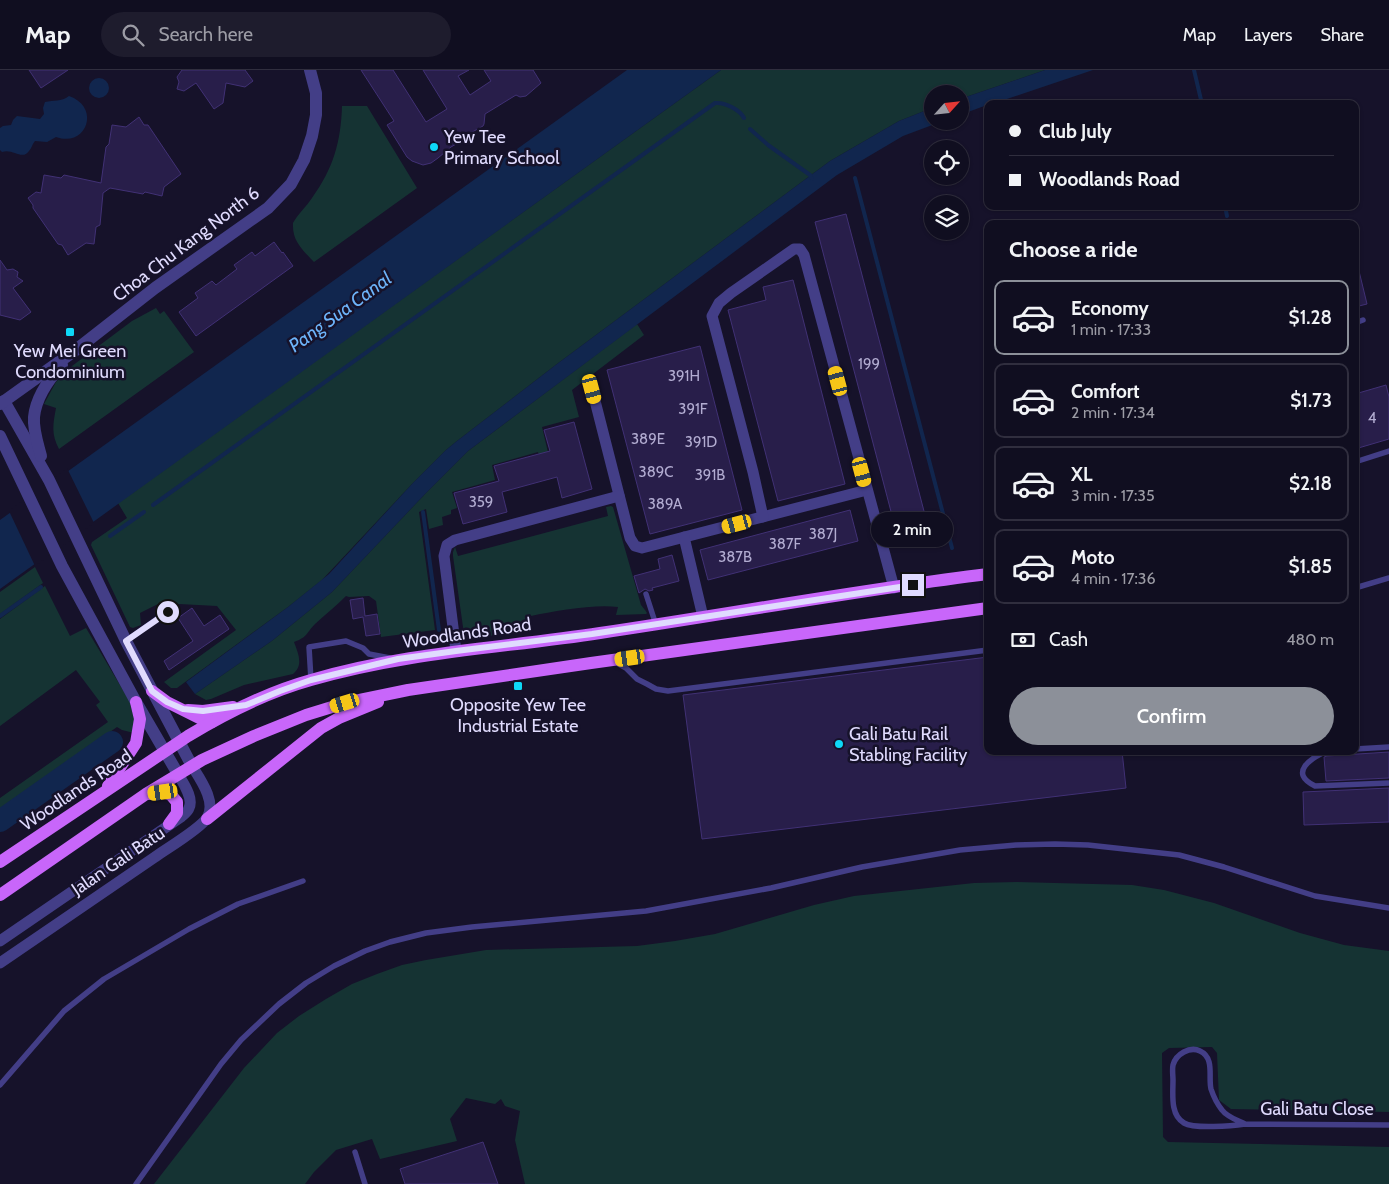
<!DOCTYPE html>
<meta charset="utf-8">
<style>
:root{--surface:#100e20;--page:#1e1c2d;--text:#f1f3f6;--muted:#9c9ca5;--line:#302e3e;--accent:#8c9099}
body{margin:0;font-family:Cabin,sans-serif;background:var(--page);color:var(--text);height:100vh;display:flex;flex-direction:column;font-size:19px;white-space:nowrap}
*{box-sizing:border-box;margin:0}
p{font-size:16px;color:var(--muted)}
.icon{flex:none;width:28px;height:28px;fill:none;stroke:currentColor;stroke-width:2;stroke-linecap:round;stroke-linejoin:round}
.map{position:relative;flex:1;overflow:hidden}
.side{position:absolute;left:984px;top:150px;width:375px;height:535px;display:flex;flex-direction:column;background:var(--surface);border-radius:10px;box-shadow:0 1px 4px #0004,0 0 0 1px var(--line)}
.side>*{flex:none}
.banner{position:absolute;left:984px;top:30px;width:375px;height:110px;border-radius:10px;box-shadow:0 1px 4px #0004,0 0 0 1px var(--line);display:grid;align-content:center;height:110px;padding:0 25px;background:var(--surface)}
.needle{width:32px;rotate:63deg}
.controls{position:absolute;left:924px;top:15px;display:grid;gap:10px}
.controls a{display:grid;place-items:center;width:45px;height:45px;border-radius:50%;background:var(--surface);box-shadow:0 1px 4px #0004,0 0 0 1px var(--line);font-size:25px}
.end{position:absolute;width:22px;height:22px;margin:-11px;border:6px solid #e0dbfe;background:#111;box-shadow:0 0 0 2px #111}
.from{border-radius:50%}
.bubble{position:absolute;height:35px;border-radius:18px;background:var(--surface);box-shadow:0 1px 4px #0004,0 0 0 1px var(--line);font-size:16px;font-weight:600;line-height:35px;text-align:center}
.car{position:absolute;width:15px;height:30px;margin:-15px -8px;border-radius:6px;box-shadow:0 0 4px 1px #0007;background:linear-gradient(#f5c518 24%,#345 0 40%,#f5c518 0 76%,#345 0 86%,#f5c518 0)}
.banner b{display:flex;align-items:center;gap:18px;height:48px;font-size:19px}
.banner b+b{border-top:1px solid var(--line)}
.banner i{width:12px;height:12px;background:var(--text)}
ul{padding:0;list-style:none}
li{display:flex;align-items:center;gap:15px;height:75px;margin:0 10px 8px;padding:0 15px;border:2px solid var(--line);border-radius:10px}
li div{flex:1}
li b{display:block;font-size:19px}
li em{font-style:normal;font-weight:600}
li.on{border-color:var(--accent)}
li>.icon{width:45px;height:45px;stroke-width:1.5}
h2{padding:0 25px;font-size:22px;line-height:60px}
.pay{display:flex;align-items:center;gap:12px;height:55px;padding:0 25px;font-size:19px}
.pay p{margin-inline-start:auto}
.button{display:flex;gap:10px;margin-top:auto;padding:10px 25px}
.button a{flex:1;height:58px;border-radius:30px;background:var(--accent);color:#fff;font-size:20px;font-weight:600;line-height:58px;text-align:center}
header{display:flex;align-items:center;gap:30px;box-sizing:border-box;height:70px;padding:0 25px;background:var(--surface);border-bottom:1px solid var(--line)}
header strong{font-size:24px}
nav{display:flex;gap:28px;margin-inline-start:auto;font-size:18px}
.search{width:350px;height:45px;background:var(--page);display:flex;align-items:center;gap:12px;box-sizing:border-box;padding:0 18px;border-radius:28px;color:var(--muted);font-size:19px}
.map>svg:first-child{display:block}
.green{fill:#153333}
.water{fill:#11264e}
.pier{fill:#16122a}
.lines{fill:none;stroke-linecap:round;stroke-linejoin:round}
.stream{stroke:#11264e;stroke-width:4}
.river{stroke:#11264e;stroke-width:22}
.building{fill:#281e4a;stroke:#413175}
.service{stroke:#433e87;stroke-width:5.5}
.minor{stroke:#433e87;stroke-width:11}
.tertiary{stroke:#433e87;stroke-width:12}
.primary{stroke:#c866fa;stroke-width:12}
.route{stroke:#e0dbfe;stroke-width:6}
.poi-dot{fill:#0ed8f7;stroke:#16122a;stroke-width:2}
.labels{text-anchor:middle;dominant-baseline:central;stroke-width:5;stroke-linejoin:round;paint-order:stroke}
.number-label{font-size:15px;fill:#b2acd1}
.poi-label{font-size:18px;fill:#e0dbfe;stroke:#16122a;text-anchor:start}
.street-label{font-size:18px;fill:#e0dbfe;stroke:#16122a}
.water-label{font-size:19px;font-style:italic;fill:#6db4fa;stroke:#16122a}
</style>
<header>
<strong>Map</strong>
<div class="search"><svg class="icon" aria-label="search" viewBox="0 0 24 24"><circle cx="10" cy="10" r="6"/><path d="M15 15l6 6"/></svg>Search here</div>
<nav><a>Map</a><a>Layers</a><a>Share</a></nav>
</header>
<div class="map">
<svg width="1389" height="1114" viewBox="0 0 1389 1114">
<rect width="100%" height="100%" fill="#16122a"/>
<g class="green">
<polygon points="721,0 1045,0 960,29 960,24 932,24 932,38 899,51 830,91 557,294 457,371 446,380 412,414 322,510 288,537 177,618 171,618 164,612 236,560 217,536 160,533 140,543 141,555 133,558 130,557 91,475 92,472 127,448 118,433"/>
<path d="M342 36H367L417 118 314 192C302 179 292 171 293 153 298 144 306 137 312 128 333 99 341 72 342 36Z"/>
<path d="M156 238 160 244 164 241 194 282 59 379C51 364 53 354 56 338L44 334 56 312 72 296 132 251Z"/>
<path d="M637 254 644 265 572 320 579 347 542 357 550 391 541 393 538 382 492 395 495 410 452 422 457 438 451 440V444L442 447 443 455 429 459 426 439 419 442 435 560 381 567 376 531 369 526 349 527 346 526C336 536 326 544 315 554 306 563 308 567 294 572 298 583 304 595 293 604L244 615 211 629 206 630 195 624 273 570 332 522 425 424 468 381Z"/>
<path d="M611 436 613 437 641 535 645 540 647 543 646 544 616 545 618 537C594 534 555 541 531 546 531 550 532 554 528 557 522 562 477 569 470 566 465 564 464 561 463 557L453 486V482L455 477 458 486 608 446 606 437Z"/>
<polygon points="35,497 43,513 0,544 0,522"/>
<polygon points="45,516 70,566 86,558 130,632 135,653 134,663 122,660 117,657 107,664 110,668 0,744 0,728 108,652 96,635 100,632 76,600 0,656 0,549"/>
<polygon points="1017,812 1132,815 1164,820 1214,833 1300,863 1344,875 1389,881 1389,1042 1231,1039 1219,1030 1217,983 1212,977 1169,978 1162,983 1163,1067 1168,1072 1389,1077 1389,1114 525,1114 515,1070 520,1041 505,1036 501,1029 495,1034 466,1028 450,1049 457,1071 380,1089 372,1069 336,1080 314,1102 305,1114 154,1114 244,998 277,963 299,946 326,929 352,914 377,904 402,895 426,890 486,880 637,876 675,871 715,864 814,835 854,826 974,813"/>
</g>
<g class="water">
<polygon points="627,0 721,0 0,519 0,450"/>
<polygon points="1045,0 1093,0 992,34 988,34 987,35 960,45 960,29"/>
<circle cx="99" cy="18" r="10"/>
<path d="M69 26C101 37 87 78 56 67L47 72 35 71C32 74 32 78 29 81 22 91 13 78 2 82L0 80V58L3 56 11 55 13 50 17 46 40 49 44 44 43 38 45 32C54 30 61 32 69 26Z"/>
<polygon points="932,38 932,51 943,51 903,66 837,105 468,381 425,424 332,522 273,570 195,624 186,612 288,537 329,504 412,414 446,380 457,371 557,294 830,91 899,51"/>
</g>
<polygon class="pier" points="67,398 94,453 35,496 9,441"/>
<g class="lines">
<g class="stream">
<polyline points="1194,0 1202,34"/>
<polyline points="750,59 768,75 810,105 812,109"/>
<polyline points="855,108 952,478"/>
<polyline points="1225,136 1227,146"/>
<path d="M153 435 715 33C725 32 740 40 744 48"/>
<polyline points="423,442 439,560"/>
<polyline points="110,466 144,442"/>
<polyline points="0,546 41,517"/>
</g>
<polyline class="river" points="0,751 112,672"/>
</g>
<g class="building">
<polygon points="29,0 68,0 41,18"/>
<polygon points="182,0 245,0 253,11 245,17 226,13 223,33 214,39 196,13 184,21 177,19 179,12 177,7"/>
<polygon points="361,0 393,0 426,52 447,39 423,0 469,0 458,6 470,25 491,11 484,0 533,0 541,13 526,26 520,27 516,25 485,44 484,54 483,56 467,65 468,67 451,77 438,88 431,93 423,95 412,91 407,87 387,55 394,51"/>
<polygon points="139,47 144,55 148,55 181,104 164,117 162,126 145,122 143,124 110,118 103,123 100,155 96,157 94,174 86,173 68,185 62,175 58,174 33,138 33,135 28,128 36,122 41,123 44,105 61,108 64,105 101,113 106,77 109,74 112,55 126,57"/>
<polygon points="846,144 930,464 899,472 815,152"/>
<polygon points="274,172 282,183 283,182 293,196 196,266 179,242 198,228 195,223 212,211 216,215 237,199 234,195 252,182 255,186"/>
<polygon points="0,190 7,200 13,199 18,202 17,207 23,211 13,218 31,242 20,250 0,245"/>
<polygon points="1355,201 1359,201 1367,234 1355,237"/>
<polygon points="793,210 845,414 778,431 728,240 766,230 763,217"/>
<polygon points="700,276 742,440 650,464 607,300"/>
<polygon points="1386,315 1389,327 1389,369 1355,379 1355,324"/>
<polygon points="574,352 592,419 562,428 557,407 502,422 507,442 463,454 454,423 499,411 494,396 550,381 544,360"/>
<polygon points="850,440 858,471 708,510 700,480"/>
<polygon points="672,485 679,511 652,518 653,520 649,521 645,519 639,523 634,506 660,499 658,489"/>
<polygon points="363,528 365,546 377,544 380,564 366,566 363,547 353,549 350,530"/>
<polygon points="192,538 204,556 220,545 229,559 169,600 164,591 193,571 178,548"/>
<polygon points="988,587 988,681 1122,681 1126,718 702,769 683,625"/>
<polygon points="1389,682 1389,708 1326,711 1324,687 1327,686"/>
<polygon points="1389,718 1389,752 1304,755 1303,722"/>
<polygon points="483,1072 498,1114 405,1114 400,1099"/>
</g>
<g class="lines">
<g class="service">
<polyline points="1355,253 1363,250"/>
<polyline points="1355,392 1389,381"/>
<polyline points="1355,518 1389,508"/>
<polyline points="646,524 656,555"/>
<polyline points="126,571 168,541"/>
<polyline points="615,592 626,598 637,609 647,614 656,619 668,621 988,580"/>
<polyline points="311,610 309,577 346,571 363,578 369,584 390,588"/>
<polyline points="1355,679 1389,677"/>
<path d="M1327 681C1311 688 1288 703 1315 716L1389 713"/>
<polyline points="0,1015 64,941 104,909 189,859 238,834 303,811"/>
<path d="M1245 1054C1237 1050 1227 1047 1222 1040 1218 1035 1213 1025 1211 1019 1208 1007 1215 988 1200 981 1190 976 1176 984 1173 995 1172 1000 1173 1006 1173 1010 1173 1024 1170 1045 1184 1053 1194 1059 1232 1056 1245 1054L1389 1055"/>
<polyline points="355,1082 365,1114"/>
<polyline points="136,1114 221,994 241,970 279,934 306,913 334,896 365,881 390,872 426,863 472,857 646,841 771,818 862,797 960,780 1016,775 1055,774 1088,775 1179,785 1224,797 1315,826 1389,838"/>
</g>
<g class="minor">
<polyline points="592,319 630,468 635,476 642,478 867,420"/>
<polyline points="763,447 753,402 712,246 719,233 731,223 794,179 800,179 804,185 894,518"/>
<polyline points="684,467 703,547"/>
<polyline points="456,581 444,486 447,475 455,470 619,426"/>
<path d="M0 871 181 747C183 745 188 742 189 738 194 728 183 713 178 704"/>
<path d="M0 893C52 858 103 822 155 787 166 779 200 759 207 748 217 732 200 709 192 696"/>
</g>
<g class="tertiary">
<polyline points="4,331 49,410 126,571 192,696"/>
<polyline points="0,334 77,279 155,218 268,138 291,114 304,90 312,66 316,45 316,23 310,0"/>
<polyline points="0,366 62,496 136,632 178,704"/>
<path d="M41 386C38 374 33 360 34 347 36 327 49 309 62 295"/>
</g>
<g class="primary">
<polyline points="152,621 167,632 201,649 212,652"/>
<polyline points="188,640 203,641 233,637"/>
<polyline points="108,716 136,673 140,649 136,632"/>
<polyline points="149,724 163,722 171,725 177,732 177,743 169,754"/>
<polyline points="207,749 321,658 339,648 378,632"/>
<path d="M0 792 188 666C226 643 268 622 311 610 406 582 503 578 600 563 729 544 858 520 988 504"/>
<polyline points="0,825 146,724 202,690 254,666 306,645 345,633 408,620 591,593 988,538"/>
</g>
</g>
<g class="lines">
<polyline class="route" points="168,542 126,571 152,621 167,632 183,639 203,641 246,635 280,621 311,610 398,589 456,581 592,564 913,515"/>
</g>
<g class="poi-dot">
<circle cx="434" cy="77" r="5"/>
<rect x="65" y="257" width="10" height="10" rx="2.5"/>
<rect x="513" y="611" width="10" height="10" rx="2.5"/>
<circle cx="839" cy="674" r="5"/>
</g>
<g class="labels">
<g class="number-label">
<text x="869" y="294">199</text>
<text x="684" y="306">391H</text>
<text x="693" y="339">391F</text>
<text x="1372" y="348">4</text>
<text x="648" y="369">389E</text>
<text x="701" y="372">391D</text>
<text x="656" y="402">389C</text>
<text x="710" y="405">391B</text>
<text x="481" y="432">359</text>
<text x="665" y="434">389A</text>
<text x="823" y="464">387J</text>
<text x="785" y="474">387F</text>
<text x="735" y="487">387B</text>
</g>
<g class="poi-label">
<text x="444" y="67">Yew Tee<tspan x="444" dy="21">Primary School</tspan></text>
<text x="70" y="281" text-anchor="middle">Yew Mei Green<tspan x="70" dy="21">Condominium</tspan></text>
<text x="518" y="635" text-anchor="middle">Opposite Yew Tee<tspan x="518" dy="21">Industrial Estate</tspan></text>
<text x="849" y="664">Gali Batu Rail<tspan x="849" dy="21">Stabling Facility</tspan></text>
</g>
<g class="street-label">
<text transform="translate(186 174) rotate(-37)">Choa Chu Kang North 6</text>
<text transform="translate(467 563) rotate(-8)">Woodlands Road</text>
<text transform="translate(76 720) rotate(-34)">Woodlands Road</text>
<text transform="translate(118 791) rotate(-34)">Jalan Gali Batu</text>
<text x="1317" y="1039">Gali Batu Close</text>
</g>
<g class="water-label">
<text transform="translate(340 242) rotate(-36)">Pang Sua Canal</text>
</g>
</g>
</svg>
<div class="controls">
<a><svg class="needle" viewBox="-14 -14 28 28"><path d="M0-13l5 13h-10z" fill="#e53935"/><path d="M0 13l5-13h-10z" fill="#9c9ca5"/></svg></a>
<a><svg class="icon" aria-label="locate" viewBox="0 0 24 24"><circle cx="12" cy="12" r="6"/><path d="M12 2v4M12 18v4M2 12h4M18 12h4"/></svg></a>
<a><svg class="icon" aria-label="layers" viewBox="0 0 24 24"><path d="M12 4l9 5-9 5-9-5zM3 14l9 5 9-5"/></svg></a>
</div>
<i class="end from" style="left:168px;top:542px"></i>
<i class="end" style="left:913px;top:515px"></i>
<div class="bubble" style="left:871px;top:442px;width:82px">2 min</div>
<i class="car" style="left:838px;top:311px;rotate:345deg"></i>
<i class="car" style="left:592px;top:319px;rotate:165deg"></i>
<i class="car" style="left:862px;top:402px;rotate:165deg"></i>
<i class="car" style="left:737px;top:454px;rotate:255deg"></i>
<i class="car" style="left:630px;top:588px;rotate:262deg"></i>
<i class="car" style="left:345px;top:633px;rotate:253deg"></i>
<i class="car" style="left:163px;top:722px;rotate:262deg"></i>
<div class="banner">
<b><i class="from"></i>Club July</b>
<b><i></i>Woodlands Road</b>
</div>
<section class="side">
<h2>Choose a ride</h2>
<ul>
<li class="on"><svg class="icon" aria-label="car" viewBox="0 0 24 24"><path d="M5 17H2v-5l4-1 3-4h7l3 4 3 1v5h-3M9 17h6M6 11h13"/><circle cx="7" cy="17" r="2"/><circle cx="17" cy="17" r="2"/></svg><div><b>Economy</b><p>1 min · 17:33</p></div><em>$1.28</em></li>
<li><svg class="icon" aria-label="car" viewBox="0 0 24 24"><path d="M5 17H2v-5l4-1 3-4h7l3 4 3 1v5h-3M9 17h6M6 11h13"/><circle cx="7" cy="17" r="2"/><circle cx="17" cy="17" r="2"/></svg><div><b>Comfort</b><p>2 min · 17:34</p></div><em>$1.73</em></li>
<li><svg class="icon" aria-label="car" viewBox="0 0 24 24"><path d="M5 17H2v-5l4-1 3-4h7l3 4 3 1v5h-3M9 17h6M6 11h13"/><circle cx="7" cy="17" r="2"/><circle cx="17" cy="17" r="2"/></svg><div><b>XL</b><p>3 min · 17:35</p></div><em>$2.18</em></li>
<li><svg class="icon" aria-label="car" viewBox="0 0 24 24"><path d="M5 17H2v-5l4-1 3-4h7l3 4 3 1v5h-3M9 17h6M6 11h13"/><circle cx="7" cy="17" r="2"/><circle cx="17" cy="17" r="2"/></svg><div><b>Moto</b><p>4 min · 17:36</p></div><em>$1.85</em></li>
</ul>
<div class="pay"><svg class="icon" aria-label="cash" viewBox="0 0 24 24"><path d="M3 7h18v10H3z"/><circle cx="12" cy="12" r="2"/></svg>Cash<p>480 m</p></div>
<div class="button"><a>Confirm</a></div>
</section>
</div>
